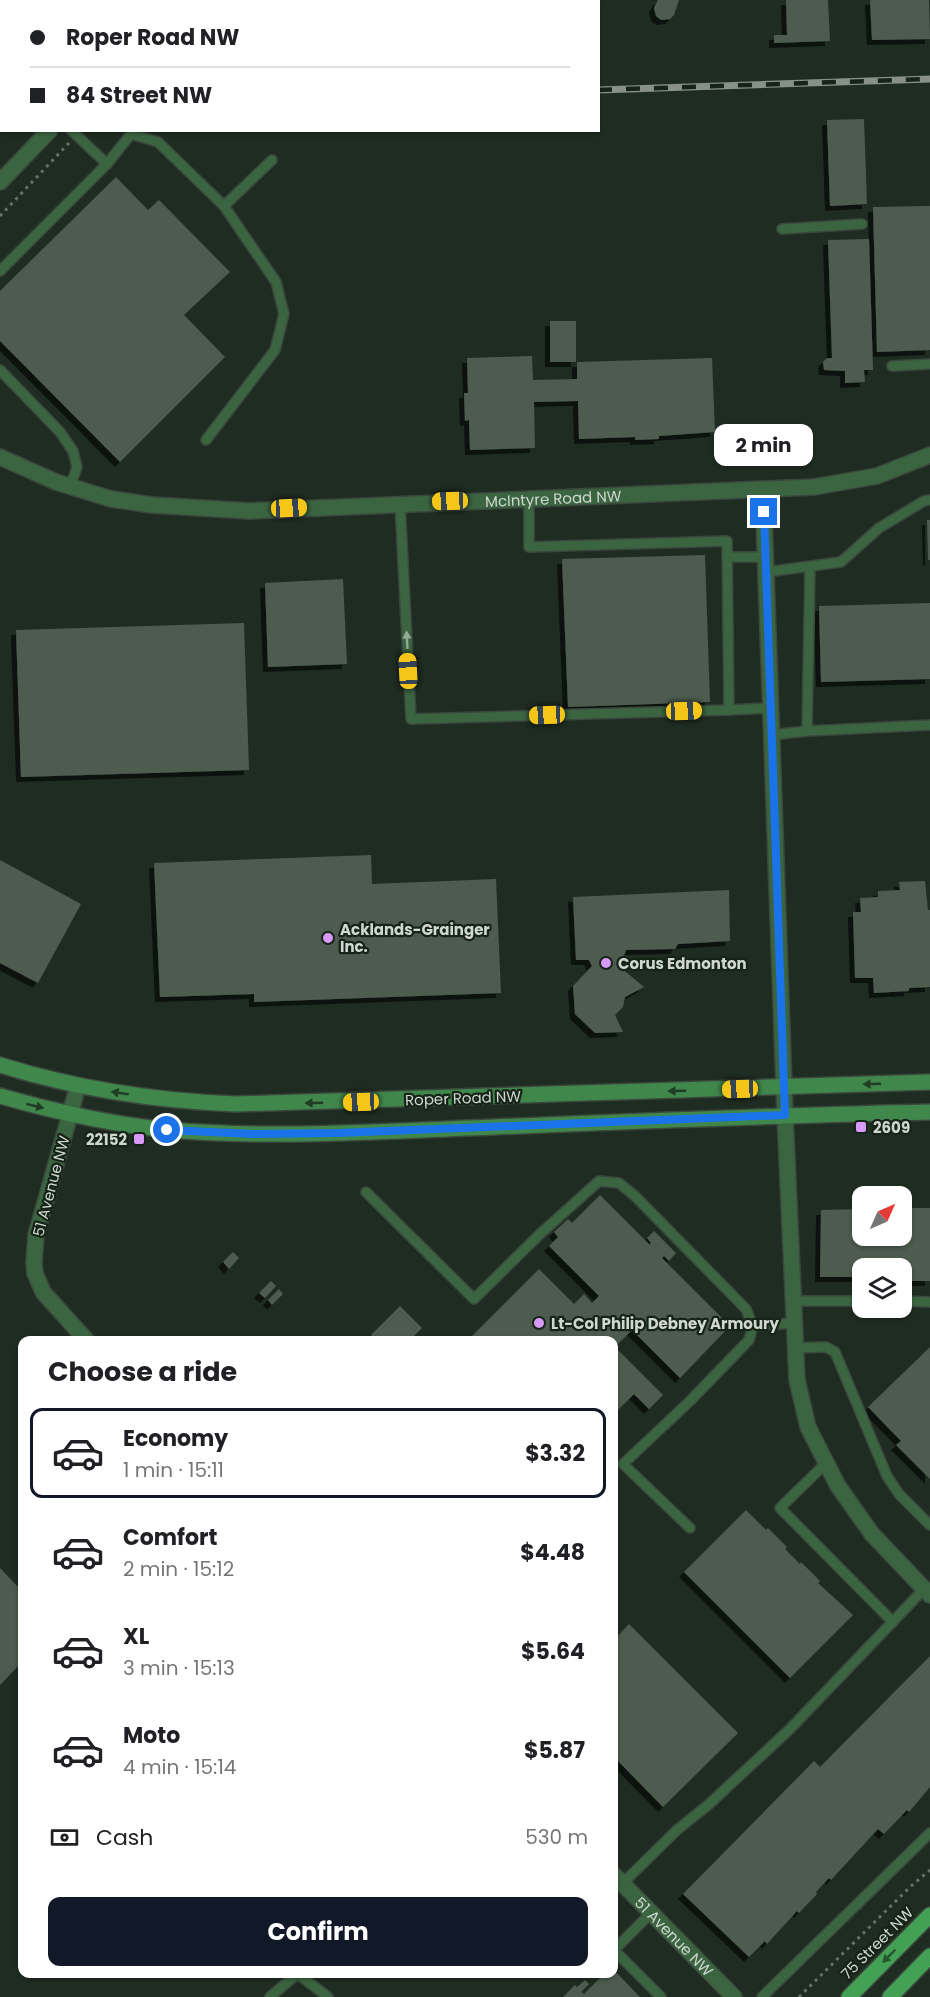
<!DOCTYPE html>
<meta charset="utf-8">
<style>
:root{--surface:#fff;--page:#f2f2f2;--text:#202124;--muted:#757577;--line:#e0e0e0;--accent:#111827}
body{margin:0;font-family:Poppins,sans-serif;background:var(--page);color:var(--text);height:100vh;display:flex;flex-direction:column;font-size:22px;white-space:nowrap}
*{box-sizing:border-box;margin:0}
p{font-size:20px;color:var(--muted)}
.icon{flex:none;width:33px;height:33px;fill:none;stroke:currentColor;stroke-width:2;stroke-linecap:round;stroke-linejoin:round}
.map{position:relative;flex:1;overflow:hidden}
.details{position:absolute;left:18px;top:1336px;width:600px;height:642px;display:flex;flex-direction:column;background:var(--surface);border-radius:12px;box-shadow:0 2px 4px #0004}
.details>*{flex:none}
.banner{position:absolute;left:0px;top:0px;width:600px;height:132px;box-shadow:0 2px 4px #0004;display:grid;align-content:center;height:132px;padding:0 30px;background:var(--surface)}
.needle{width:39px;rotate:45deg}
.tools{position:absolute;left:852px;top:1186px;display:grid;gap:12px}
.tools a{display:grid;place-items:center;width:60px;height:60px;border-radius:12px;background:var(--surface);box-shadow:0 2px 4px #0004;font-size:30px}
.end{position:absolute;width:27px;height:27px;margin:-14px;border:8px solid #1a73e8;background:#fff;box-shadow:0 0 0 3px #fff}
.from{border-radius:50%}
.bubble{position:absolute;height:42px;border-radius:12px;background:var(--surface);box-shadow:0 2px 4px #0004;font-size:20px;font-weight:700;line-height:42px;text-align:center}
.car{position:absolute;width:18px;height:36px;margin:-18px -9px;border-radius:8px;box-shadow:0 0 4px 2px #0007;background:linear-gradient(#f5c518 24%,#345 0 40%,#f5c518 0 76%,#345 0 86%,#f5c518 0)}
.banner b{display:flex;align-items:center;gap:21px;height:57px;font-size:22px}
.banner b+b{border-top:2px solid var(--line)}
.banner i{width:15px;height:15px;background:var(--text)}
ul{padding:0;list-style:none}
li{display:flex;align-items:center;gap:18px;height:90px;margin:0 12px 9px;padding:0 18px;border:3px solid transparent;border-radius:12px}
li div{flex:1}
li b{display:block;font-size:22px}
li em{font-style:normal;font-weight:700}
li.selected{border-color:var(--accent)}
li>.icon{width:54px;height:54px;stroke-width:1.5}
h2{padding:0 30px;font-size:27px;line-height:72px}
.pay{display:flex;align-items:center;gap:15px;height:66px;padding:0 30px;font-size:22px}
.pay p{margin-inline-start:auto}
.button{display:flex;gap:12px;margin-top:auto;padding:12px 30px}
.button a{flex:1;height:69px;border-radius:12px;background:var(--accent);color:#fff;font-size:24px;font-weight:700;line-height:69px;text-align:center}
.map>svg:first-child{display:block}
.building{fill:#4d5c4f;filter:url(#shadow)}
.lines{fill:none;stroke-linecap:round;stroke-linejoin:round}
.service-casing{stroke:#3b473d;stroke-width:12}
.minor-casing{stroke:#3b473d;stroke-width:18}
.tertiary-casing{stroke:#3b473d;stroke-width:18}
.secondary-casing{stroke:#3b473d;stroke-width:18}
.primary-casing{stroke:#3b473d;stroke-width:18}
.path{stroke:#667167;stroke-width:3;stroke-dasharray:3 4.5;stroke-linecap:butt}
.service{stroke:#3b6541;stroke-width:9}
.minor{stroke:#3b6541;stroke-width:15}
.tertiary{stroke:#3b6541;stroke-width:15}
.secondary{stroke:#40874c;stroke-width:15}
.primary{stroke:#42a154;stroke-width:15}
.rail-casing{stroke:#879188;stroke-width:7}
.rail{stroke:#162317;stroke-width:4.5;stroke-dasharray:14;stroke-linecap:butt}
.oneway{fill:#94a997}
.oneway2{fill:#203c24}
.oneway3{fill:#28552f}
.route{stroke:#1a73e8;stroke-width:8}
.poi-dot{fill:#d99af7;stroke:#162317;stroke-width:2}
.labels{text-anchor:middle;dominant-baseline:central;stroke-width:4.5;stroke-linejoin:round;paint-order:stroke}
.street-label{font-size:15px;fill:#cfd7d0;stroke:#162317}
.poi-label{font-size:15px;font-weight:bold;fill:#cfd7d0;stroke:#162317;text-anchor:start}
</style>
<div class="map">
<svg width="930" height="1997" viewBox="0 0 930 1997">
<defs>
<filter id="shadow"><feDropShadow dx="-5" dy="5" stdDeviation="0" flood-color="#0009"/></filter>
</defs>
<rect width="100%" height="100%" fill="#1f2c21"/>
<g class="building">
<polygon points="658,0 679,0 674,15 670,19 661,20 656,16 654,8"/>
<polygon points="786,0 828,0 830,41 774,43 774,35 787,35"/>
<polygon points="870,0 929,0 930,39 872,40"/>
<polygon points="864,119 867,204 830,206 827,120"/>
<polygon points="116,177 148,210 159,200 230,272 184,315 225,357 120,462 0,341 0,291"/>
<polygon points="930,206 930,350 877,352 873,207"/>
<polygon points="869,239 873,370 864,370 865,382 845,383 845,371 824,370 823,362 827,358 832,358 828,240"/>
<rect x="550" y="321" width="26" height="41"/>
<polygon points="532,356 533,380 577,379 577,362 712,358 715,432 659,436 659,439 635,440 635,437 579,439 578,401 534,402 535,448 470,450 469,420 465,421 464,393 468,393 467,358"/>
<polygon points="927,520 930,520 930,560 928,560"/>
<polygon points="705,555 710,702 568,707 562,559"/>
<polygon points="343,579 347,664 268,667 265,583"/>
<polygon points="930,603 930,679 821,682 819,606"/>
<polygon points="244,623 249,770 21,777 16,630"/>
<polygon points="371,855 372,884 496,879 501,993 254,1002 254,994 160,997 154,863"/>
<polygon points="0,860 81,904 38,983 0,963"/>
<polygon points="925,881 928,910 930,910 930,987 909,988 909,991 874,993 873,978 855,978 853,912 861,912 860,898 878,897 878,891 900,890 899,882"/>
<polygon points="729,890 730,941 678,944 675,949 626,950 620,967 644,987 625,997 623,1007 615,1015 623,1032 595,1033 575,1014 573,986 592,966 589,960 576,960 573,897"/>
<polygon points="600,1195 650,1245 651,1243 647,1238 654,1231 676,1253 669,1261 664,1256 662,1258 730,1326 680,1378 632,1330 615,1347 663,1395 649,1409 634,1394 614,1414 614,1341 467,1341 539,1269 574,1304 584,1294 592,1303 599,1296 549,1246 558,1237 554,1232 568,1219 572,1223"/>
<polygon points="902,1208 930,1208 930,1281 902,1281 902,1269 862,1269 862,1277 820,1277 821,1210 862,1209 862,1236 902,1236"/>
<polygon points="233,1252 239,1258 229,1269 223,1262"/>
<polygon points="271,1281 276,1286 265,1298 259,1293"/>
<polygon points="279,1289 283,1294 272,1305 268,1300"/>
<polygon points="400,1306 422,1328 409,1341 376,1341 371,1335"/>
<polygon points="930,1347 930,1479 896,1445 901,1441 868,1407"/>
<polygon points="746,1510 766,1530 768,1528 787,1547 785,1549 800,1564 801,1562 820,1581 818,1583 853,1615 790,1678 684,1572"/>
<polygon points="0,1568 22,1591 22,1662 0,1685"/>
<polygon points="629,1624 738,1733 663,1807 614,1757 614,1640"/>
<polygon points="930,1656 930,1787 909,1812 907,1810 884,1834 878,1829 831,1880 829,1878 816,1892 817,1894 799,1913 797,1911 767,1944 765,1941 749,1957 683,1894 814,1761 820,1767"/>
<polygon points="614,1970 640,1997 563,1997 575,1985 577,1987 585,1980 589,1984 581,1992 584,1994 604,1974 614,1974"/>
</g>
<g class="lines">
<g class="service-casing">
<g id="service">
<polyline points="188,0 189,2"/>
<polyline points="251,2 252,0"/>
<polyline points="444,2 446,0"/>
<polyline points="107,164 131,134 158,142 224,206 276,282 284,314 275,350 206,440"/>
<polyline points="224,206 272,160"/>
<polyline points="782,229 862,224"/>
<polyline points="0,271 107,164 71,130"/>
<polyline points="892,366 930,364"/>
<polyline points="0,370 60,432 73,451 77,467 70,487"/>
<polyline points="400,503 411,719 729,710 727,541 529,547 529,498"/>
<polyline points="727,557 765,557"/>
<polyline points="766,572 841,562 879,528 924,501 930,500"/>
<polyline points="729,710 770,708"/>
<polyline points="807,731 810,567"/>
<polyline points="771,735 807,731 930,725"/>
<polyline points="366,1192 474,1299 540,1234 599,1181 619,1183 635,1196 746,1309 753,1326"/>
<polyline points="793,1301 862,1301"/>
<polyline points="902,1301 930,1302"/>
<polyline points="795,1348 826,1347 835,1352 887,1476 899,1494 930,1525"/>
<polyline points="825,1464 780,1508 893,1622"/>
<polyline points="690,1528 623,1464 690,1401 749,1340 753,1326 794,1323"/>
<polyline points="622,1884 677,1830 708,1805 790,1729 924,1589"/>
<polyline points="651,1913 614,1950 661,1997"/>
<polyline points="298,1974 328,1997"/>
<polyline points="270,1997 297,1974"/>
<polyline points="762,1997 930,1833"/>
</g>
</g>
<g class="minor-casing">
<g id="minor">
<path id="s1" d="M0 457 56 482 111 499 152 505 249 511 814 487 877 476 930 455"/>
<polyline points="763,490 785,1115 797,1380 808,1427 838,1486 872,1534 930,1595"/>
</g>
</g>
<g class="tertiary-casing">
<g id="tertiary">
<polyline points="178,2 179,0"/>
<polyline points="0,182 50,130"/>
<polyline points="78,1086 36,1235 34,1262 35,1273 43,1292 87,1341"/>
<path id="s2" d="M614 1875 734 1997"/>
</g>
</g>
<g class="secondary-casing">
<g id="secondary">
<path d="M0 1065C77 1089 156 1101 236 1104L930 1082"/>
<path d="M0 1096C56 1112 112 1125 170 1130 278 1139 386 1131 494 1127 639 1121 784 1115 930 1112"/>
</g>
</g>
<g class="primary-casing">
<g id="primary">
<polyline points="849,1997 930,1915"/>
<polyline points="890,1997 930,1956"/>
</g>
</g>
<g class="path">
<polyline points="206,2 207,0"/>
<polyline points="0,216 69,143"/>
<polyline points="799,1997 910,1887 930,1870"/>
</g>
<use href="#service" class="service"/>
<use href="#minor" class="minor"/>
<use href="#tertiary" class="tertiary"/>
<use href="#secondary" class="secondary"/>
<use href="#primary" class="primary"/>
<g class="rail-casing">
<g id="rail">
<polyline points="0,41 2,42"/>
<polyline points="598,90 930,79"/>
</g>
</g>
<use href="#rail" class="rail"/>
</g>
<defs><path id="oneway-solid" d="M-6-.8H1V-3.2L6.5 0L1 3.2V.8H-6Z" transform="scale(1.5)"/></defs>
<use class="oneway" href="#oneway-solid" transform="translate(407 640) rotate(-93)"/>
<g class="oneway2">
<use href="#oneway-solid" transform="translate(872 1084) rotate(178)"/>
<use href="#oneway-solid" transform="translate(677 1091) rotate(178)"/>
<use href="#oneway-solid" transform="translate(120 1093) rotate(-171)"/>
<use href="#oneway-solid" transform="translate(314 1103) rotate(178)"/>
<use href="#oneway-solid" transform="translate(35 1106) rotate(14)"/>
</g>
<use class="oneway3" href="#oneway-solid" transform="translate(889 1956) rotate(135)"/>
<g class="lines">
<polyline class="route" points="167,1130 253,1134 338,1133 785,1115 764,512"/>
</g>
<g class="poi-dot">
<circle cx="328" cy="938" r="6"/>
<circle cx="606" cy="963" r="6"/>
<rect x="855" y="1121" width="12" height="12" rx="3"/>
<rect x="133" y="1133" width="12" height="12" rx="3"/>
<circle cx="539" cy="1323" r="6"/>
</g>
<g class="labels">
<g class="street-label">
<text stroke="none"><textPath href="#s1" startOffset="562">McIntyre Road NW</textPath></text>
<text transform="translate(463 1098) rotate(-2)">Roper Road NW</text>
<text transform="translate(51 1186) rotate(-75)">51 Avenue NW</text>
<text stroke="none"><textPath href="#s2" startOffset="86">51 Avenue NW</textPath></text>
<text transform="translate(877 1943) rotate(-45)">75 Street NW</text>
</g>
<g class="poi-label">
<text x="340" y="929">Acklands-Grainger<tspan x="340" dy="17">Inc.</tspan></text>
<text x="618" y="963">Corus Edmonton</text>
<text x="873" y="1127">2609</text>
<text x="127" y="1139" text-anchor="end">22152</text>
<text x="551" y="1323">Lt-Col Philip Debney Armoury</text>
</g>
</g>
</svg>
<div class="tools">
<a><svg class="needle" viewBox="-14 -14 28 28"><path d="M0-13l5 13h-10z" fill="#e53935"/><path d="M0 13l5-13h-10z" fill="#757577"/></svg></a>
<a><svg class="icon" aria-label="layers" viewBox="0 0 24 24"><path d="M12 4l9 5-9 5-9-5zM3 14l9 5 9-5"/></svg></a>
</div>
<i class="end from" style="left:167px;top:1130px"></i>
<i class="end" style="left:764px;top:512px"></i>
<div class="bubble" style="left:714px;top:424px;width:99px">2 min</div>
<i class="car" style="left:450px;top:501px;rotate:268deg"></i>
<i class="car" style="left:289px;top:508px;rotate:87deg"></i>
<i class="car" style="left:408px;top:671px;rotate:357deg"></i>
<i class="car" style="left:684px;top:711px;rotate:88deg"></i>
<i class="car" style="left:547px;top:715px;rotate:268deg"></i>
<i class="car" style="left:740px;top:1089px;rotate:268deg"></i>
<i class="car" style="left:361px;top:1102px;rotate:268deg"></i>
<div class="banner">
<b><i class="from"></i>Roper Road NW</b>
<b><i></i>84 Street NW</b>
</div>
<section class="details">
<h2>Choose a ride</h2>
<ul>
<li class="selected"><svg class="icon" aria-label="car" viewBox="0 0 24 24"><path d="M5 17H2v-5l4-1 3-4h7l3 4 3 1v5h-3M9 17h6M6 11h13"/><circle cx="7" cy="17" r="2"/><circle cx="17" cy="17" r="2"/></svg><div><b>Economy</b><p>1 min · 15:11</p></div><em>$3.32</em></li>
<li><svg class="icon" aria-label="car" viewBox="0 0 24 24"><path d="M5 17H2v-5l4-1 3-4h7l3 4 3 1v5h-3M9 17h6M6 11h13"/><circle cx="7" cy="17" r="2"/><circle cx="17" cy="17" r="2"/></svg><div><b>Comfort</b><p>2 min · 15:12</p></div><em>$4.48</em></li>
<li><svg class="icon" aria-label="car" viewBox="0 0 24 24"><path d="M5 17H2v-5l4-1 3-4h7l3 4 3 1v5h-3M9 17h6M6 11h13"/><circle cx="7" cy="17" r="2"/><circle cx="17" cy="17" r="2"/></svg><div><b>XL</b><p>3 min · 15:13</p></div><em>$5.64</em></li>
<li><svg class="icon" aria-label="car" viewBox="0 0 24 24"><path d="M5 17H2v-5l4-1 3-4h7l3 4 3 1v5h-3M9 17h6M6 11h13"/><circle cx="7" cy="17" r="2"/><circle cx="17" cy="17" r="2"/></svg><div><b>Moto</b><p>4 min · 15:14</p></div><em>$5.87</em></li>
</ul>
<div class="pay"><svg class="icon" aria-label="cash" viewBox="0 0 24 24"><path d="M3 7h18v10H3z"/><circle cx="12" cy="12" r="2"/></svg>Cash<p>530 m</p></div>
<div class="button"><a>Confirm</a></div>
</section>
</div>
